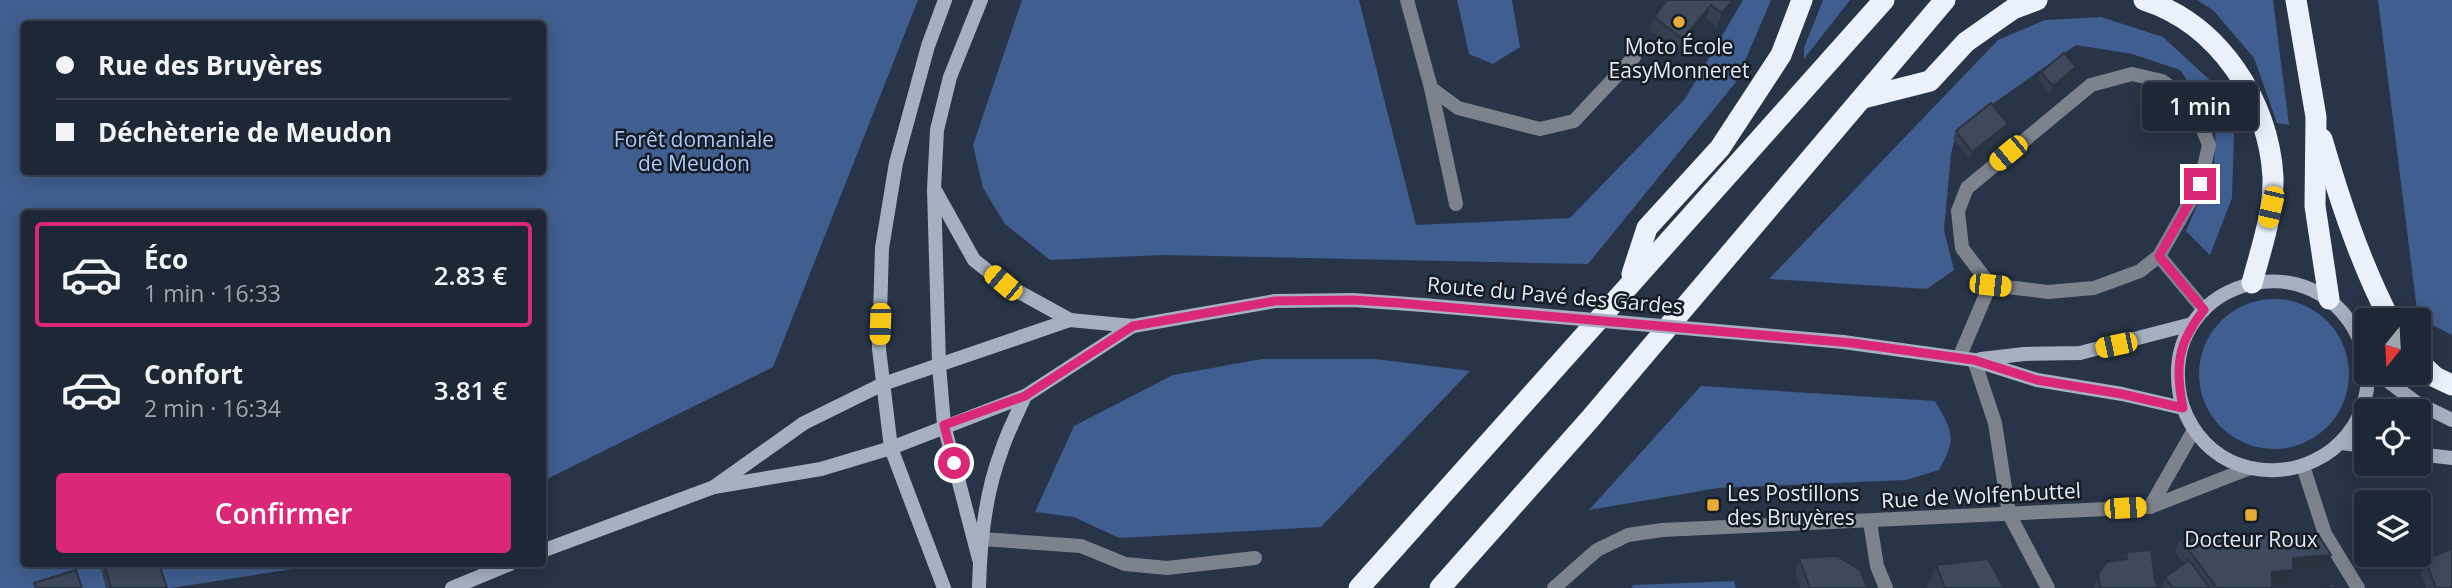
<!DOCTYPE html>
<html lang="fr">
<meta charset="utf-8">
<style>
:root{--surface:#1e2735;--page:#262f3d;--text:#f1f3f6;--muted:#a1a5ad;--line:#3c4450;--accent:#db2777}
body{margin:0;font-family:"Open Sans",sans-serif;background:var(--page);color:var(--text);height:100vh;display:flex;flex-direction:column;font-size:26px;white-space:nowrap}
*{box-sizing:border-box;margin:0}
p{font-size:23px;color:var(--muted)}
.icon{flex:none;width:38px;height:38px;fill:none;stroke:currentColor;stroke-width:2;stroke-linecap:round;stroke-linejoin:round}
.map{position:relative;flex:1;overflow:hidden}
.drawer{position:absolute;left:21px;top:210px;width:525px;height:357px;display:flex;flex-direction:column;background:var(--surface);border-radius:7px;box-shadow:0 4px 18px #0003,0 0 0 2px var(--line)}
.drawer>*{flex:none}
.hud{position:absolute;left:21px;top:21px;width:525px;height:154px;border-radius:7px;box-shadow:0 4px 18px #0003,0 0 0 2px var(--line);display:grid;align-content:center;height:154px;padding:0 35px;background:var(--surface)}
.needle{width:46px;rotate:198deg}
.buttons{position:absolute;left:2354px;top:308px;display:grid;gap:14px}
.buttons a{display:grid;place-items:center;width:77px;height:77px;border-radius:7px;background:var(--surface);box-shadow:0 4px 18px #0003,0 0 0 2px var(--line);font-size:35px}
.end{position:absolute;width:32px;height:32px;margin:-16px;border:9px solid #db2777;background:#fff;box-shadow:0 0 0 4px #fff}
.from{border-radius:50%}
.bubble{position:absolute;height:49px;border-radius:7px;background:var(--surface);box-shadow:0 4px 18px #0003,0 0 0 2px var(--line);font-size:23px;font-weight:600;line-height:49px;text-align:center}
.car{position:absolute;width:21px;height:42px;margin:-21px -10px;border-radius:9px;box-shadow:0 0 5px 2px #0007;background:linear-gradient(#f5c518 24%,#345 0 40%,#f5c518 0 76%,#345 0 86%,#f5c518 0)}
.hud b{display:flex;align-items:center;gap:24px;height:66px;font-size:26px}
.hud b+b{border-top:2px solid var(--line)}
.hud i{width:18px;height:18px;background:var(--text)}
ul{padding:12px 0 0;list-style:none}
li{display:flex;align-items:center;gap:21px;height:105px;margin:0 14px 10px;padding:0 21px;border:4px solid transparent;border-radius:7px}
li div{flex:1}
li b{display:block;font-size:26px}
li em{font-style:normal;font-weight:600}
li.current{border-color:var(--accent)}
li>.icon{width:63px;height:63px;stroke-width:1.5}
.cta{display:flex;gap:14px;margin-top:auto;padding:14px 35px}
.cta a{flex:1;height:80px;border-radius:7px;background:var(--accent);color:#fff;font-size:28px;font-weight:600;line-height:80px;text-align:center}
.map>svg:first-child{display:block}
.green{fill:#405e8f;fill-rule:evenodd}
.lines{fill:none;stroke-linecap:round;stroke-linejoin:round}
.lane{stroke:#7d838d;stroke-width:14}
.street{stroke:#7d838d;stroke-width:14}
.secondary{stroke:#a6b0c0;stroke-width:14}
.highway{stroke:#eaf1fb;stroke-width:21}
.secondary-bridge{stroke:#a6b0c0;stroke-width:14}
.wall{fill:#343f50}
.shaded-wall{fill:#2b3341}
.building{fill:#3d495d;stroke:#2b3341;stroke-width:2}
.route{stroke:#db2777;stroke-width:9}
.poi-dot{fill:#e7ac37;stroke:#161c24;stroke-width:2.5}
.labels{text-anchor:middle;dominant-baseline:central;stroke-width:5;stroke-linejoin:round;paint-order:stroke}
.poi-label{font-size:21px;fill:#e3eaf7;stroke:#161c24}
.park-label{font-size:21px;fill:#aac8fa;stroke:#161c24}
.street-label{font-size:21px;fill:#e3eaf7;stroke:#161c24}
</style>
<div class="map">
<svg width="2452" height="588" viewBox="0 0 2452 588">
<rect width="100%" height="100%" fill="#283447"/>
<g class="green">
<path d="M0 0H918L773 367 543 481 542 214H24V564H324L171 588H0ZM24 24H542V172H24Z"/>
<polygon points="1022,0 1359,0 1416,225 1570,218 1685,99 1743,0 1771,0 1736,82 1588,264 1162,255 1050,260 1005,224 983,188 973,145"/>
<polygon points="1457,0 1512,0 1520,47 1493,64 1469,54"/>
<polygon points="1823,0 1850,0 1804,59 1804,48"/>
<polygon points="2197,0 2273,0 2289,125 2277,123 2254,58 2213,10"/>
<polygon points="2378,0 2452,0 2452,335 2418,318"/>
<polygon points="2101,17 2163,37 2214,84 2234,134 2232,198 2210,255 2186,231 2214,166 2216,122 2180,70 2132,54 2076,45 1957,129 1951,154 1944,230 1954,270 1927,289 1769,279 1998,40 2045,20"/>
<circle cx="2274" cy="374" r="75"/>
<polygon points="1262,359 1375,359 1470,371 1321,527 1119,538 1074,517 1035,512 1074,426 1173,375"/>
<path d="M1701 386 1935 401C1953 432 1957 438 1939 470L1906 480 1718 488 1589 510Z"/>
<polygon points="1734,581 1736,588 1631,588 1634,585"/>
</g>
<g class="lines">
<g class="lane">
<polyline points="1407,0 1431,88 1458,108 1540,129 1574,121 1634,57"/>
<polygon points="2132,74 2162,81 2192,102 2209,145 2200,184 2159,256 2140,271 2094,288 2048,292 1990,285 1962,248 1958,211 1967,188 2091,85"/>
<polyline points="1431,88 1456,204"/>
<polyline points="2159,256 2204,310"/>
<polyline points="1959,358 1990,285"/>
<polyline points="982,539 1081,546 1125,564 1167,568 1255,558"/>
</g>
<g class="street">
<polyline points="1974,360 1995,423 2009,514 2048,588"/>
<polyline points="2303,466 2325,534 2358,588"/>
<polyline points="2150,507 2194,430"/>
<polyline points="1870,522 1877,566 1886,588"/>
<polyline points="1554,588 1597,550 1628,535 1662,530 2150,507 2250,468"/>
</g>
<g class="secondary">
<polyline points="936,192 974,260 1003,283 1070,320"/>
<polyline points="1843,342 1974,360 2037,380 2122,394 2183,408"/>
<polyline points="1981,359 2024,354 2080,353 2192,324"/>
<path d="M2366 359C2333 232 2157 273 2180 396 2186 424 2205 449 2230 461 2286 487 2354 456 2366 394 2368 387 2367 380 2367 373"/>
<polyline points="2377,373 2417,403 2452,420"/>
<polyline points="2341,443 2366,446"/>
<polyline points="2418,454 2452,458"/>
<polyline points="714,487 804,423 883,384 1070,320 1133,326 1275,301 1353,300 1423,305"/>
<polyline points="542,551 714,487 821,469 891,448 1025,396 1133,326"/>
<polyline points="979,559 944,425 939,365 934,189 937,130 950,77 981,0"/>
<polyline points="452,588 510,564"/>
<polyline points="944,588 891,448 879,349 882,248 896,163 928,46 945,0"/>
<path d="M979 588C980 543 985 494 1001 452 1007 433 1017 414 1025 396"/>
</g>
<g class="highway">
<path d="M2144 0C2219 24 2269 101 2273 177 2274 212 2261 249 2252 283"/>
<polyline points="2296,0 2316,117 2315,206 2329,299"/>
<polyline points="1863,98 1930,81 1966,42 2013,9 2037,0"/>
<path d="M2322 139C2340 201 2360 262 2390 320"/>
<polyline points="1632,274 1647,228 1720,148 1781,55 1802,0"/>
<polyline points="2418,361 2435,377 2452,385"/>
<polyline points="1359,588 1884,0"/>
<polyline points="1440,588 1590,419 1945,0"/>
</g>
<polyline class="secondary-bridge" points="1423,305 1843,342"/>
</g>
<g class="wall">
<polygon points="1667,0 1738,0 1717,27 1706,18 1678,53 1649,30 1654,17"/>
<polygon points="2041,72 2073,75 2050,94 2038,79"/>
<polygon points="1956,131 2005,132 1970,160 1953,139"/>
<polygon points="2265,535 2331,555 2326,569 2293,571 2289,584 2272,585 2272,588 2165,588 2162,585 2165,577 2184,564 2175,552 2180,538"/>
<polygon points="2126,552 2155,580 2158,588 2094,588 2098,574 2123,559"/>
<polygon points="1799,558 1867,588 1800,588 1795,572"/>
<polygon points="2425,559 2452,588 2426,588 2420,573"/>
<polygon points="102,564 159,564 167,588 106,588 101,569"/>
<polygon points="1936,565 2004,588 1927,588"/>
</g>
<g class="shaded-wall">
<polygon points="1733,0 1738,0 1717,27 1722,13"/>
<polygon points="1711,5 1706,18 1678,53 1683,39"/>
<polygon points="2076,67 2073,75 2050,94 2053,86"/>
<polygon points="2008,124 2005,132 1970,160 1972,152"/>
<polygon points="2331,555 2326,569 2293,571 2289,584 2267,586 2272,572 2293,558"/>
</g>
<g class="building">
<polygon points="1667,0 1733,0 1722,13 1711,5 1683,39 1654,17"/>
<polygon points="2064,53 2076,67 2053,86 2041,72"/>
<polygon points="1991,103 2008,124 1972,152 1956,131"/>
<polygon points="2312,533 2319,536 2331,555 2293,558 2293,570 2272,572 2272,588 2217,588 2180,538"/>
<polygon points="2265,534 2265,535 2212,537"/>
<polygon points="2452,549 2452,588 2436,588 2425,559"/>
<polygon points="2151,550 2155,580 2158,588 2100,588 2098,574 2107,562 2127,559 2126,552"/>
<polygon points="1837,556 1860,570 1867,588 1810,588 1799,558"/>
<polygon points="1988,559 2004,588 1945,588 1936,565"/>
<polygon points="2189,560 2210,588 2173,588 2165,577"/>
<polygon points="104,564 159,564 167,588 111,588"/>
<polygon points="76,570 82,588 36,588 34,583"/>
<polygon points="2333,583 2336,588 2325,588"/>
</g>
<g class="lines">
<path class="route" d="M954 463 944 425 1025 396 1133 326 1275 301 1353 300 1399 303 1852 343 1974 360 2037 380 2122 394 2183 408C2175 367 2177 343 2204 310L2159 256 2200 184"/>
</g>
<g class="poi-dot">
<circle cx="1679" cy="22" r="7"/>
<rect x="1706" y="498" width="14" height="14" rx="3.5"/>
<rect x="2244" y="508" width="14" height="14" rx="3.5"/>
</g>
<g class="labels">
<g class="poi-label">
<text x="1679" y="46">Moto École<tspan x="1679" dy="24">EasyMonneret</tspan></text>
<text x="1727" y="493" text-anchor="start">Les Postillons<tspan x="1727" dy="24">des Bruyères</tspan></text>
<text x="2251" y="539">Docteur Roux</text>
</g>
<g class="park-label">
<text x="694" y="139">Forêt domaniale<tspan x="694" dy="24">de Meudon</tspan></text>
</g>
<g class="street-label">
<text transform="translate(1555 295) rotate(5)">Route du Pavé des Gardes</text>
<text transform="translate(1981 495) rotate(-3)">Rue de Wolfenbuttel</text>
</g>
</g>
</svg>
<div class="buttons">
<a><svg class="needle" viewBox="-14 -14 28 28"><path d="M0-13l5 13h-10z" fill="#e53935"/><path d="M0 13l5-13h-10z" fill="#a1a5ad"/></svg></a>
<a><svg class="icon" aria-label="locate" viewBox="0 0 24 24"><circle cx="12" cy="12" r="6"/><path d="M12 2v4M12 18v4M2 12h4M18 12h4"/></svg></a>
<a><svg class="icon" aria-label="layers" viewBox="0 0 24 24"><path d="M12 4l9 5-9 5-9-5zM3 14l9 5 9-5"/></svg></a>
</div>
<i class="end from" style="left:954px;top:463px"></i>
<i class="end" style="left:2200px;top:184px"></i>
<div class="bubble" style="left:2142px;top:82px;width:116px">1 min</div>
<i class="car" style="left:2008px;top:153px;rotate:230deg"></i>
<i class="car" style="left:2271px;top:207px;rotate:193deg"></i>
<i class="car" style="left:1003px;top:283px;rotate:310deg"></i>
<i class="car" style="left:1990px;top:285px;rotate:96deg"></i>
<i class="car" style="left:880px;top:324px;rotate:182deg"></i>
<i class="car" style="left:2116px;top:345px;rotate:258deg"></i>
<i class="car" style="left:2125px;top:508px;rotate:87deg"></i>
<div class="hud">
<b><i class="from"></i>Rue des Bruyères</b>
<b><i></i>Déchèterie de Meudon</b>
</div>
<section class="drawer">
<ul>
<li class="current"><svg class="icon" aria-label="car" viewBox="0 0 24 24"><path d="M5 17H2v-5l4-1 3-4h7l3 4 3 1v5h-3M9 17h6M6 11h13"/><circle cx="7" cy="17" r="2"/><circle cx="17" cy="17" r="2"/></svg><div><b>Éco</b><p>1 min · 16:33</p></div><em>2.83 €</em></li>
<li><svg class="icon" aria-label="car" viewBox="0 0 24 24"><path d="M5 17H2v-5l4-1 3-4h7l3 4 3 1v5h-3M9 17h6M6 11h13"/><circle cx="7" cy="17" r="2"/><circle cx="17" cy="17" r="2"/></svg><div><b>Confort</b><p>2 min · 16:34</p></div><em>3.81 €</em></li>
</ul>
<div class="cta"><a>Confirmer</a></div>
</section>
</div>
